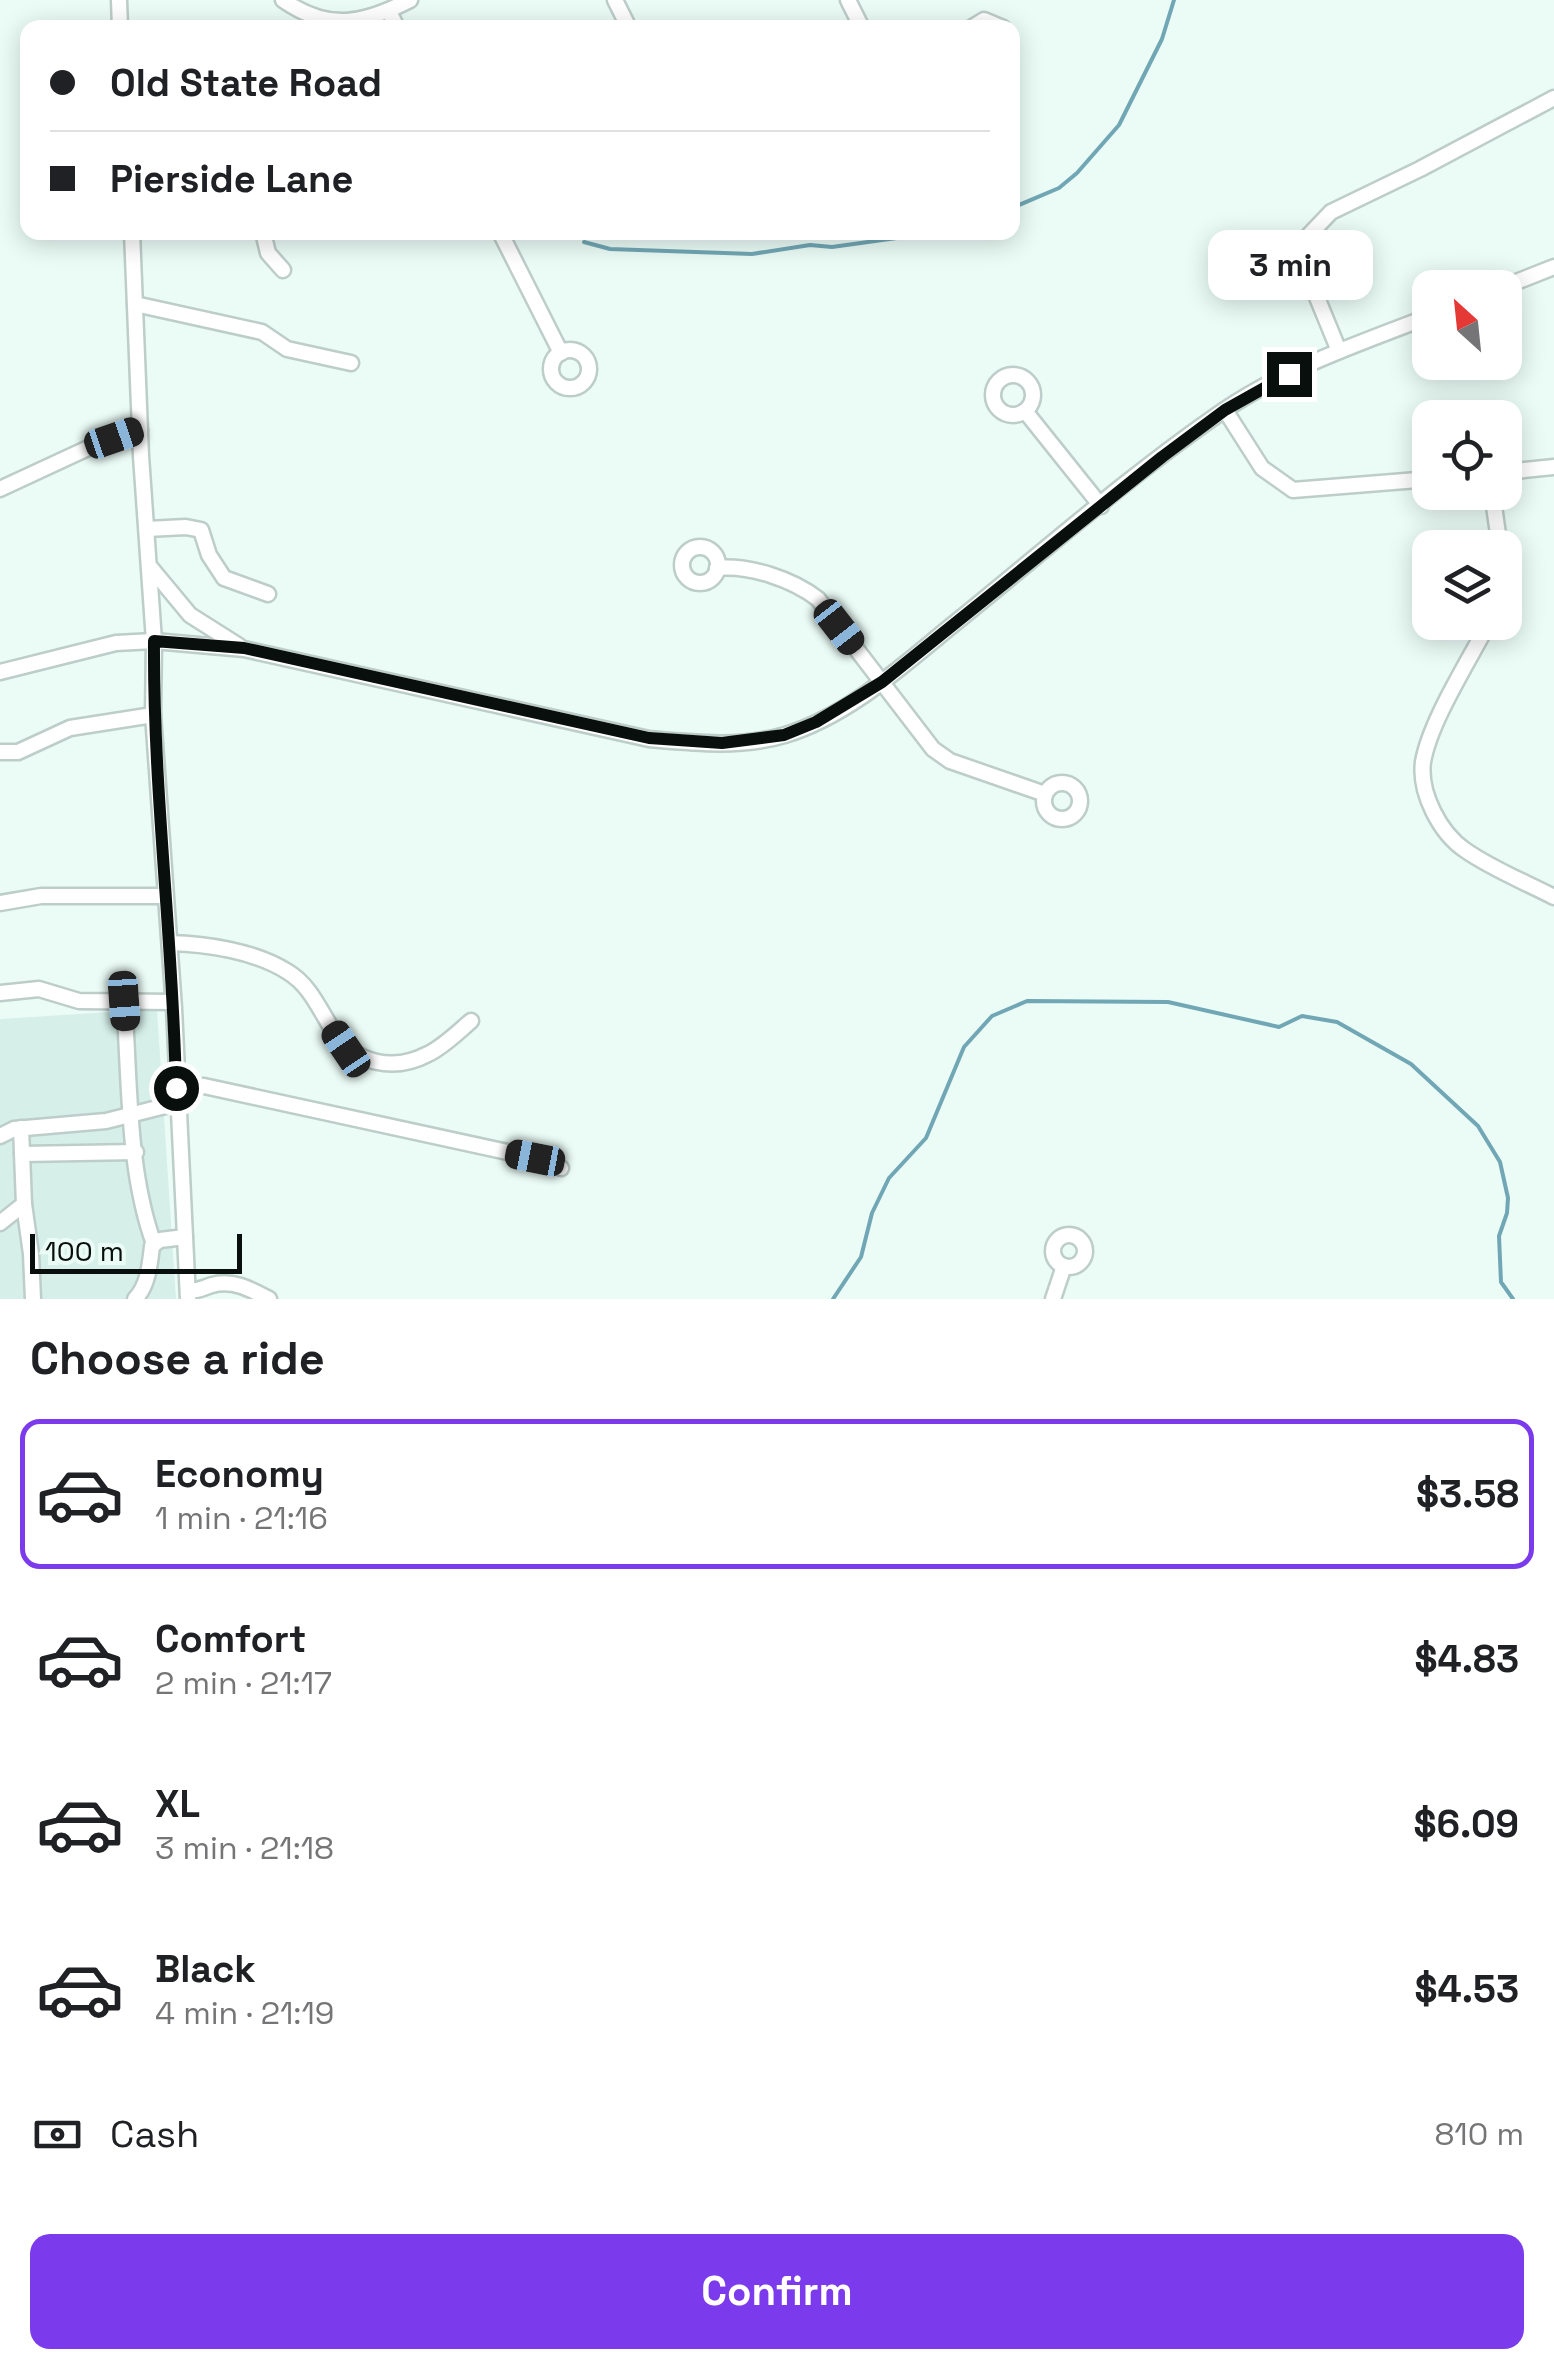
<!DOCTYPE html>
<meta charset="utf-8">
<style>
:root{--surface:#fff;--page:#f6f6f6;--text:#202124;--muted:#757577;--line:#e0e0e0;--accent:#7c3aed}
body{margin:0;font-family:"Space Grotesk",sans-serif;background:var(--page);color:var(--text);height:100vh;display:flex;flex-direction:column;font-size:38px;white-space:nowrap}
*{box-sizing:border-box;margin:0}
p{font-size:32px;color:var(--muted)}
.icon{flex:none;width:55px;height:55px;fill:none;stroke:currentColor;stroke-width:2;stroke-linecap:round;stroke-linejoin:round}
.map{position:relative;height:1299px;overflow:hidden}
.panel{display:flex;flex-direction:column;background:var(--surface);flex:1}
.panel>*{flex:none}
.top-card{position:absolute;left:20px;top:20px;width:1000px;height:220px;border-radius:20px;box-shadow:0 5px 25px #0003;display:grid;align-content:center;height:220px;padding:0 30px;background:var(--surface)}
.needle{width:65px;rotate:333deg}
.tools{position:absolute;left:1412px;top:270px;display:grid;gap:20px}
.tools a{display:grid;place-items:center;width:110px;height:110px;border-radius:20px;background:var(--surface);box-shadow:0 5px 25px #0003;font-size:50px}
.scale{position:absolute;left:30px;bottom:25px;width:212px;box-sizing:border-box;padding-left:10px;border:5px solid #090f0d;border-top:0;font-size:28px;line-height:35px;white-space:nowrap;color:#090f0d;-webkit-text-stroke:8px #ebfcf7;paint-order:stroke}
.end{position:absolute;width:45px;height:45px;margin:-22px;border:12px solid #090f0d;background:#fff;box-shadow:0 0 0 5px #fff}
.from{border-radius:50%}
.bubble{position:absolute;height:70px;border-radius:20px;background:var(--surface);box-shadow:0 5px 25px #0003;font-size:32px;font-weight:700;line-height:70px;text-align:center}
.car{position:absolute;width:30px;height:60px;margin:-30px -15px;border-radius:12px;box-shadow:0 0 8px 2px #0007;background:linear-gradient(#222 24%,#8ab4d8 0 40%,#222 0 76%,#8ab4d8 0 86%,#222 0)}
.top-card b{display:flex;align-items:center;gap:35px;height:95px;font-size:38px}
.top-card b+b{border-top:2px solid var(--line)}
.top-card i{width:25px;height:25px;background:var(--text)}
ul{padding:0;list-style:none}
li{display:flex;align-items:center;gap:30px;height:150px;margin:0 20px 15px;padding:0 10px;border:5px solid transparent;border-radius:20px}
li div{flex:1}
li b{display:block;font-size:38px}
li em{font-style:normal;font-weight:700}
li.active{border-color:var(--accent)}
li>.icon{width:90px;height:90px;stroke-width:1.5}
h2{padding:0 30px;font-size:45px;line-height:120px}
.pay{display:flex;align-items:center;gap:25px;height:110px;padding:0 30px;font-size:38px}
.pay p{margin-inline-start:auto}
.button{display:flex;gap:20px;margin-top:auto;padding:20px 30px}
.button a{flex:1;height:115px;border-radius:20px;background:var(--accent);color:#fff;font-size:40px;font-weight:700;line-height:115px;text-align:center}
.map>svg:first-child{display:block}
.built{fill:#d6f0e9}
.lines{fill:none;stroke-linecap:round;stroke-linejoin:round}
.stream{stroke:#71a7b5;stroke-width:4}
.minor-casing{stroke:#bdcdc9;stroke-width:19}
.minor{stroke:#fff;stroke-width:14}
.route{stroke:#090f0d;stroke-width:12}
</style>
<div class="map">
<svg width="1554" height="1299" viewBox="0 0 1554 1299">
<rect width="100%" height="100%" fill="#ebfcf7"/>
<polygon class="built" points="157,1009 176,1299 0,1299 0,1019"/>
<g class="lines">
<g class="stream">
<polyline points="1012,208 1059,188 1077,173 1119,125 1162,39 1174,0"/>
<polyline points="584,242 610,249 752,254 810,245 832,247 940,232"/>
<polyline points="833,1299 861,1257 872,1213 889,1178 926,1138 964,1047 992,1016 1027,1001 1168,1002 1279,1027 1302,1016 1337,1022 1411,1064 1478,1126 1500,1162 1508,1198 1507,1213 1499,1236 1501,1282 1513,1299"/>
</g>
<g class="minor-casing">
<g id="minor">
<polyline points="119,0 120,28"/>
<path d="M283 0C329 32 363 24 410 0"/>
<polyline points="615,0 629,28"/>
<polyline points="848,0 862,28"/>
<polyline points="389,11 397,28"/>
<polyline points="971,28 984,20 1003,28"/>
<polyline points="132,232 141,456 154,641 153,715 174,1008 188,1299"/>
<polyline points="263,232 268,253 283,270"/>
<polyline points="500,232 561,353"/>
<polyline points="1501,288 1554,267"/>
<polyline points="135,304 262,332 287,349 351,363"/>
<circle cx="570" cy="369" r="19"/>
<polyline points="1339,351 1307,273 1304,254 1309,235 1331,212 1420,169 1554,98"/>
<circle cx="1013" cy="395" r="20"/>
<polyline points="1225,410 1262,468 1293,490 1430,479"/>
<polyline points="1025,411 1101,506"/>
<polyline points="1505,472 1554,467"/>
<polyline points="0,489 99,443 140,430"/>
<polyline points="1492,492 1500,548"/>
<polyline points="147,529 186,527 201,530 209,555 224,578 268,594"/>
<circle cx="700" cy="565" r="18"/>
<polyline points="151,568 190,615 239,646"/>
<path d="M717 568C750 565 792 579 818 599L933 749 950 761 1045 794"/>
<path d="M1489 622C1469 661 1430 721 1423 762 1419 793 1440 833 1465 850 1492 869 1525 882 1554 897"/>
<path d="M0 672 116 643 154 641 244 649 649 739C694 743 741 748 785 735 850 715 903 665 955 623 1043 552 1130 475 1223 411 1286 368 1360 343 1430 316"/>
<polyline points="0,752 18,752 70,728 153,715"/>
<circle cx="1062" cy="801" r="18"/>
<polyline points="0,903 41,896 164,896"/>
<path d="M170 943C207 944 255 951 288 972 311 986 320 1011 334 1032 355 1064 394 1072 428 1054 443 1047 458 1032 471 1021"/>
<polyline points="0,993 39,989 79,1001 173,1002"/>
<path d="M124 1001C130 1080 127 1170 154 1244"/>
<polyline points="175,1088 204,1086 535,1158 561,1168"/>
<polyline points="0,1136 14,1129 106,1121 177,1103"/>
<polyline points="22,1154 136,1152"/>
<polyline points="24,1204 31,1254 33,1299"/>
<polyline points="0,1223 24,1204 21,1128"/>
<circle cx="1069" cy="1251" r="16"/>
<path d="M188 1291C199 1291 202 1288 212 1285 233 1279 252 1290 269 1299"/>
<path d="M135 1299C148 1286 150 1264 152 1246L160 1240 185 1237"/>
<polyline points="1053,1299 1064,1266"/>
</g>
</g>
<use href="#minor" class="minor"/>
</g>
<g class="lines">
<path class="route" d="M176 1088C173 939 153 790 154 641L244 648 649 738 722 743 784 735 816 722 882 682 1162 457 1225 410 1289 374"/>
</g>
</svg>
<div class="tools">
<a><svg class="needle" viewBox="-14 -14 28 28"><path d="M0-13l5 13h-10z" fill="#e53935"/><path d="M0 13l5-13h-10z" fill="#757577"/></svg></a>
<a><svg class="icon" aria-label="locate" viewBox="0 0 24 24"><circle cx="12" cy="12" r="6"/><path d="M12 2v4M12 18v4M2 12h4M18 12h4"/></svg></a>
<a><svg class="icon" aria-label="layers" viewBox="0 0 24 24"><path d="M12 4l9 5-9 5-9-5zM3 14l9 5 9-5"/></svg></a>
</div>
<div class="scale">100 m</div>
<i class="end from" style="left:176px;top:1088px"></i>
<i class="end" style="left:1289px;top:374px"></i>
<div class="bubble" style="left:1208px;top:230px;width:165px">3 min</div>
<i class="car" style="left:114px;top:438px;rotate:71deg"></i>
<i class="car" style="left:839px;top:627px;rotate:142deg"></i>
<i class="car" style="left:124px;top:1001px;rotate:176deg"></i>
<i class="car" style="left:346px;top:1049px;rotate:326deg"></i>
<i class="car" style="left:535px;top:1158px;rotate:281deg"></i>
<div class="top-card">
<b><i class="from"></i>Old State Road</b>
<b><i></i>Pierside Lane</b>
</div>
</div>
<section class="panel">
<h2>Choose a ride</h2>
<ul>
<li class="active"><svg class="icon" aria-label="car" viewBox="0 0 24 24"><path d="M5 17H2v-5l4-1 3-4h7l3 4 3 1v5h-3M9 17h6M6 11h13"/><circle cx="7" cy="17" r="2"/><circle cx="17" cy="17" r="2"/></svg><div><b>Economy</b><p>1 min · 21:16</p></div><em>$3.58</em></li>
<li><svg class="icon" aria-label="car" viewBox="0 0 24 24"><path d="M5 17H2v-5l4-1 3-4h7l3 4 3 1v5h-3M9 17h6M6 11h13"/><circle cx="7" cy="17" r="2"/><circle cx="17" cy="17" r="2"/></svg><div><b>Comfort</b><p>2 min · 21:17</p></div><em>$4.83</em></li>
<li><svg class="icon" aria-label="car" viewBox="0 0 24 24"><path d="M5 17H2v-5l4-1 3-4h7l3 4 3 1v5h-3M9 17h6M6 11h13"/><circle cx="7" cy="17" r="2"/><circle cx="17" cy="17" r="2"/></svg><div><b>XL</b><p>3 min · 21:18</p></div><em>$6.09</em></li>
<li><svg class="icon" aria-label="car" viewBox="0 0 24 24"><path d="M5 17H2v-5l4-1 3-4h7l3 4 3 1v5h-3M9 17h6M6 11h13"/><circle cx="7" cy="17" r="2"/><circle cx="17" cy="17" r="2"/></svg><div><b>Black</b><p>4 min · 21:19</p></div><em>$4.53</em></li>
</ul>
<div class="pay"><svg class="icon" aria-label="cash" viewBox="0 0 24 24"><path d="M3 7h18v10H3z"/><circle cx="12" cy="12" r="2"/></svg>Cash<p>810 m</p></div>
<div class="button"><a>Confirm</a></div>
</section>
